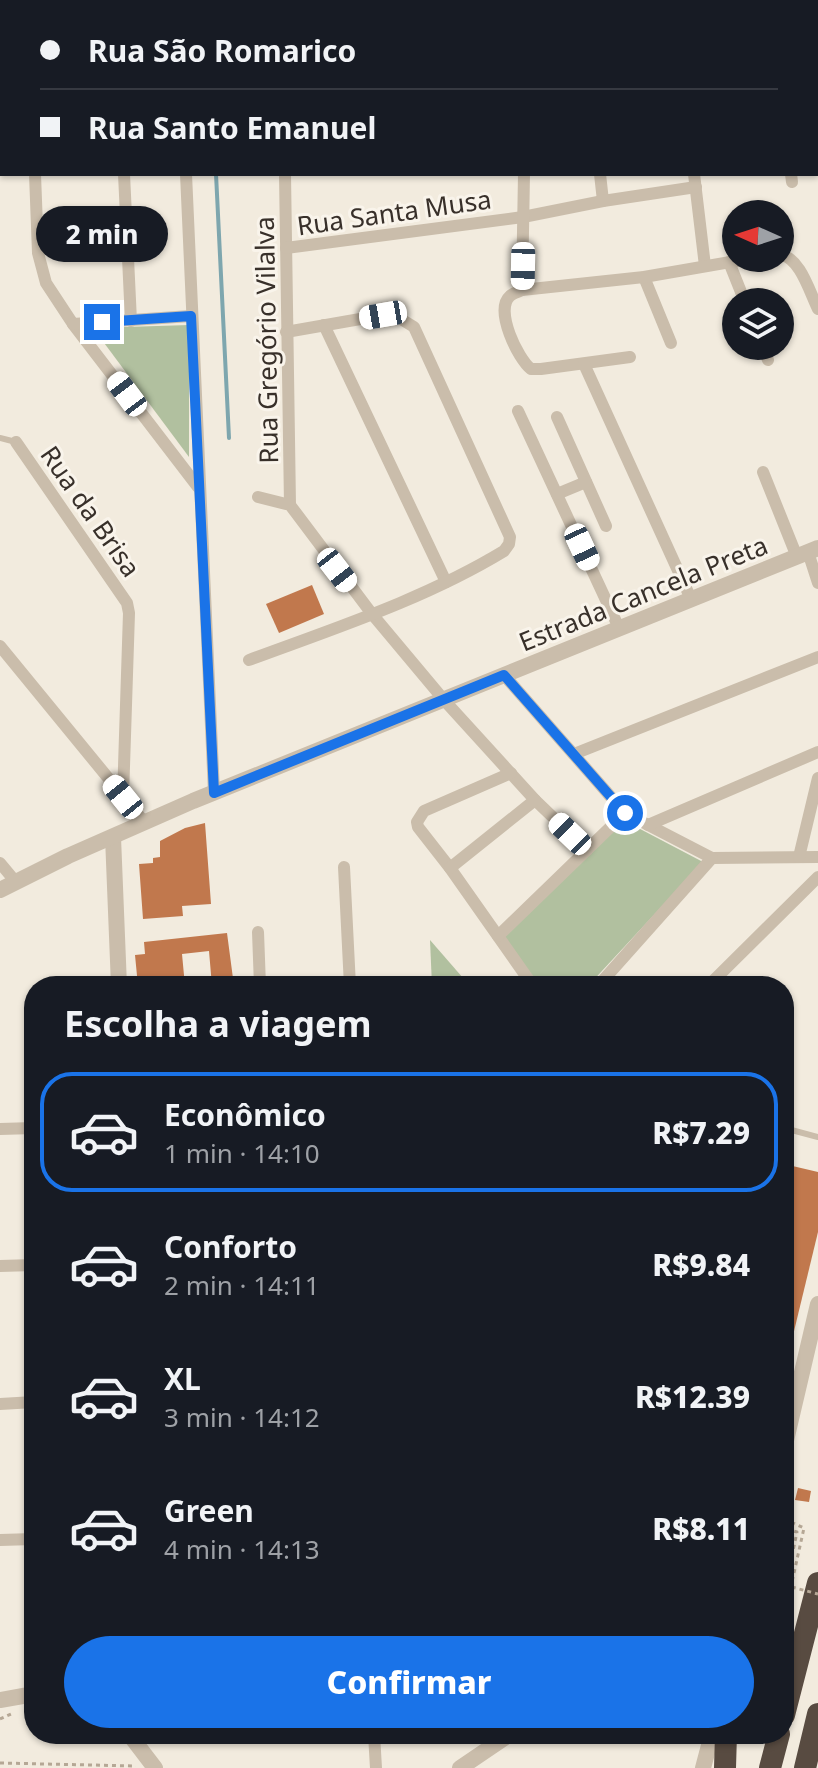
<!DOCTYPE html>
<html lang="pt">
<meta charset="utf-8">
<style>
:root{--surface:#171b24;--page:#242831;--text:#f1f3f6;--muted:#9ea1a6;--line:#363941;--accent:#1a73e8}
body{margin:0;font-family:"Noto Sans",sans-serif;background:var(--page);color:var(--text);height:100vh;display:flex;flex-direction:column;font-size:30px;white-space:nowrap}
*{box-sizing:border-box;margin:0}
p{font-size:26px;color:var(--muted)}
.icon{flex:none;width:44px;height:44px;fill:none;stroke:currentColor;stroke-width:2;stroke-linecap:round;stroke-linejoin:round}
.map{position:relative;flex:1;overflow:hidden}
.side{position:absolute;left:24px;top:976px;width:770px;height:768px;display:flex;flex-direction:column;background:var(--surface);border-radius:32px;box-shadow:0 2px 6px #0004}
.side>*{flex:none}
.banner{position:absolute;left:0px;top:0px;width:818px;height:176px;box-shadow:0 2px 6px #0004;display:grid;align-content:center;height:176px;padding:0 40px;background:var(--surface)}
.needle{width:52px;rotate:273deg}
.fabs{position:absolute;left:722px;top:200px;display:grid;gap:16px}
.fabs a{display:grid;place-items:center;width:72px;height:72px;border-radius:50%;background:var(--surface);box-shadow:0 2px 6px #0004;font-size:40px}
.end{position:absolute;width:36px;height:36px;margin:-18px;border:10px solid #1a73e8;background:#fff;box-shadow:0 0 0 4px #fff}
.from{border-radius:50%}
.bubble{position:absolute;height:56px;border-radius:28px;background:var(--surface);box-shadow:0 2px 6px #0004;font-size:26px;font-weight:800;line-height:56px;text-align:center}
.car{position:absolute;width:24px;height:48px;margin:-24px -12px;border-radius:10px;box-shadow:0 0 6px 2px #0007;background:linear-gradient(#fff 24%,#345 0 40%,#fff 0 76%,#345 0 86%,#fff 0)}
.banner b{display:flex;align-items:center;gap:28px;height:76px;font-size:30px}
.banner b+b{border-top:2px solid var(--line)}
.banner i{width:20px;height:20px;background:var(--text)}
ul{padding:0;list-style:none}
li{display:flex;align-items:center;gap:24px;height:120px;margin:0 16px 12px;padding:0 24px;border:4px solid transparent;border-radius:32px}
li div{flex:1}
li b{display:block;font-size:30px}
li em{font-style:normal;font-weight:800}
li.on{border-color:var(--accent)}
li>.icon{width:72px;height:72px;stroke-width:1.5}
h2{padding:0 40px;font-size:36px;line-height:96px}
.cta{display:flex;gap:16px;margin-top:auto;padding:16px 40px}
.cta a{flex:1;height:92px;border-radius:48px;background:var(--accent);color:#fff;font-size:32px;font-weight:800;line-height:92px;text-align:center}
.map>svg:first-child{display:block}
.green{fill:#b1c09f}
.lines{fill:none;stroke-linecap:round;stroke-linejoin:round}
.stream{stroke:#7ea6ae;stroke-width:4}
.building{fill:#c1784d}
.path{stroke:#b5a795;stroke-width:3;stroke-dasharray:4 4;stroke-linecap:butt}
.service{stroke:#cabdab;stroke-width:6}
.minor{stroke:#cabdab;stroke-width:12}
.tertiary{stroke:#cabdab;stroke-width:16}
.motorway{stroke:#584b41;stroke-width:22}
.path-bridge{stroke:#b5a795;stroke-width:3;stroke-dasharray:4 4;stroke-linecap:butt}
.route{stroke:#1a73e8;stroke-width:10}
.labels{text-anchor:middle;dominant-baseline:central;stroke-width:6;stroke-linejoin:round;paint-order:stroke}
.street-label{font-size:26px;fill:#38302a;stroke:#f9f4eb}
</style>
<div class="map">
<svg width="818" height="1768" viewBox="0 0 818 1768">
<rect width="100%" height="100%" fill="#f2ebde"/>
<g class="green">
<polygon points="189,325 189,457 93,328"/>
<polygon points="623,820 703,862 588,986 538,986 502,939"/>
<polygon points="430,940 470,986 432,986"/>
</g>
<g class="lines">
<g class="stream">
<polyline points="208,0 208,2"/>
<polyline points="216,174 229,438"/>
</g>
</g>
<g class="building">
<polygon points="312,585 324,614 279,633 266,604"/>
<polygon points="205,823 211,904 182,906 183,916 143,919 139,864 153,863 153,858 160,857 160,841 185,828"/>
<polygon points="227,933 234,986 212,986 209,951 182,954 185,986 138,986 135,955 145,954 144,942"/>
<polygon points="784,1164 818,1172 818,1232 788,1356 784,1356"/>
<polygon points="798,1488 811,1491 809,1502 795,1500"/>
</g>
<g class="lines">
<g class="path">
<polyline points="784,1519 804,1528 792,1582 787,1579"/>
<polyline points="784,1533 791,1522"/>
<polyline points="784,1557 790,1530 797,1532 787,1579"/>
<polyline points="784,1593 792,1582"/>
<polyline points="0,1719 11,1714"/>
<polyline points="0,1763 136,1766"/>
</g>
<g class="service">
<polyline points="0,438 16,442"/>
<polyline points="784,1128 818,1137"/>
</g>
<g class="minor">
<polyline points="28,0 28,2"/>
<polyline points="116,0 116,2"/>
<polyline points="180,0 180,2"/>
<polyline points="670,0 670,2"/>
<polyline points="763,0 764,2"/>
<polyline points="526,2 526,0"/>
<polyline points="35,174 38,253 46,283 73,324 198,487"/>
<polyline points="124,174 131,321"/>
<polyline points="186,174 214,793"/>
<polyline points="285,174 290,505"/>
<polyline points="600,174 603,201"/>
<polyline points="694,174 705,266"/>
<polyline points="791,174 792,182"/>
<polyline points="286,248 523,217 603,201 696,187"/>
<path d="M780 254C801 259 809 291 818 309"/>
<polyline points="729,262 745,302"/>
<polyline points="644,277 671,343"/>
<polyline points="522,290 524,174"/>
<polyline points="73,324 191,316"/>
<polyline points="324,325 446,582"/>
<polyline points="762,346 768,360"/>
<path d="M630 357 541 369H531C518 359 494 310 510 296 513 293 518 292 522 290L644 277 753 258"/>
<polyline points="584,364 691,599"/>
<polyline points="518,411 619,628"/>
<polyline points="557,417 606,526"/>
<polyline points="16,442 127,603 129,613 123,797"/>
<polyline points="763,472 797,557"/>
<polyline points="557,494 586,482"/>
<polyline points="258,497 290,505 372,614 444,700 535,800 587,850"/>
<polyline points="808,552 818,583"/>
<polyline points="0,646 145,823"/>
<path d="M249 660C335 628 425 599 504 551L509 544 510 537 414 327 396 316 383 315 286 332"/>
<polyline points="504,675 625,813 712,858 818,857"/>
<polyline points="574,754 818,657"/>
<polyline points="511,773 424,811 417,822 418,827 450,868 533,986"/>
<polyline points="648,825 818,752"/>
<polyline points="799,857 818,778"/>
<polyline points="0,863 15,881"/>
<polyline points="344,867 350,986"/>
<polyline points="450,868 535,800"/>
<polyline points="258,932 260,986"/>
<polyline points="498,936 625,813"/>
<polyline points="598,986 712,858"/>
<polyline points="708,986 818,877"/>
<polyline points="0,1129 34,1128"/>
<polyline points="0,1266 34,1265"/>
<polyline points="0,1404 34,1402"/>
<polyline points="0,1540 34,1539"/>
<polyline points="374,1734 376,1768"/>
</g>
<g class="tertiary">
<polyline points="113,837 119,986"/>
<polyline points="0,890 68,856 193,801 818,548"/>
<polyline points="784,1449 818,1304"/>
<polyline points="0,1700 34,1694"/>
<polyline points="129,1734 155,1768"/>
<polyline points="460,1768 510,1734"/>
<polyline points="703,1768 712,1734"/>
</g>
<g class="motorway">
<polyline points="784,1715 818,1583"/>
<polyline points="725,1768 726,1734"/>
<polyline points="770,1768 779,1734"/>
<polyline points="805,1768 818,1714"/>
</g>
<polyline class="path-bridge" points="784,1585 818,1594"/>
</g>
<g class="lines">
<polyline class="route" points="102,322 191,316 214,793 504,675 625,813"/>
</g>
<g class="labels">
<g class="street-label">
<text transform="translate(394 212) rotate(-8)">Rua Santa Musa</text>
<text transform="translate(266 340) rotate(-91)">Rua Gregório Vilalva</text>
<text transform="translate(91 511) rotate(55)">Rua da Brisa</text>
<text transform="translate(643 593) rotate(-22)">Estrada Cancela Preta</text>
</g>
</g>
</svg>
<div class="fabs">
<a><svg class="needle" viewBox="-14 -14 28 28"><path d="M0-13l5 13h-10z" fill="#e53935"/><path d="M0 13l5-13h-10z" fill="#9ea1a6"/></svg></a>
<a><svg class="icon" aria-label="layers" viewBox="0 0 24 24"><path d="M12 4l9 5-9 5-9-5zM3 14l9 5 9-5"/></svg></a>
</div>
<i class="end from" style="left:625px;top:813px"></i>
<i class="end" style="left:102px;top:322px"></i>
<div class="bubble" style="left:36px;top:206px;width:132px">2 min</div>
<i class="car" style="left:523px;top:266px;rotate:181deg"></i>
<i class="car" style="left:383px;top:315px;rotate:260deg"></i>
<i class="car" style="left:127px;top:394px;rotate:323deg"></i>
<i class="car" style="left:582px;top:547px;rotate:155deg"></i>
<i class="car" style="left:337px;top:570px;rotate:142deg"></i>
<i class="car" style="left:123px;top:797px;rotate:321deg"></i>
<i class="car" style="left:570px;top:834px;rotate:314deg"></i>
<div class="banner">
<b><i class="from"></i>Rua São Romarico</b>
<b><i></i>Rua Santo Emanuel</b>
</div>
<section class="side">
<h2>Escolha a viagem</h2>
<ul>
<li class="on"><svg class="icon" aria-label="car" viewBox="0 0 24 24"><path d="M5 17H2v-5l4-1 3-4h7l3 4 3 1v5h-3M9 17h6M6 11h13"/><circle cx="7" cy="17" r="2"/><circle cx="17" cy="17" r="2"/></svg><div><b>Econômico</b><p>1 min · 14:10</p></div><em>R$7.29</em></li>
<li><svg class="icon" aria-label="car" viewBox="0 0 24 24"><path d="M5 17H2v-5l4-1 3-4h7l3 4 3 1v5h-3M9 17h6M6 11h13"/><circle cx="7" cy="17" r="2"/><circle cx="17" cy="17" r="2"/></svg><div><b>Conforto</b><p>2 min · 14:11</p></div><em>R$9.84</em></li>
<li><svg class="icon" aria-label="car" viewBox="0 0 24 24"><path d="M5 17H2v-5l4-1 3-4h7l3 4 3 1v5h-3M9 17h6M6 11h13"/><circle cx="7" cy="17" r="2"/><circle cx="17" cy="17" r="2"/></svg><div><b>XL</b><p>3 min · 14:12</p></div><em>R$12.39</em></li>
<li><svg class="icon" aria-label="car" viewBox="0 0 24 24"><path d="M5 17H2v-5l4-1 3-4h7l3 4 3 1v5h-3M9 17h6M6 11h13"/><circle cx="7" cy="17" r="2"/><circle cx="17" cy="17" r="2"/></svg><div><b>Green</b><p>4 min · 14:13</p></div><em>R$8.11</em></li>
</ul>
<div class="cta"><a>Confirmar</a></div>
</section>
</div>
